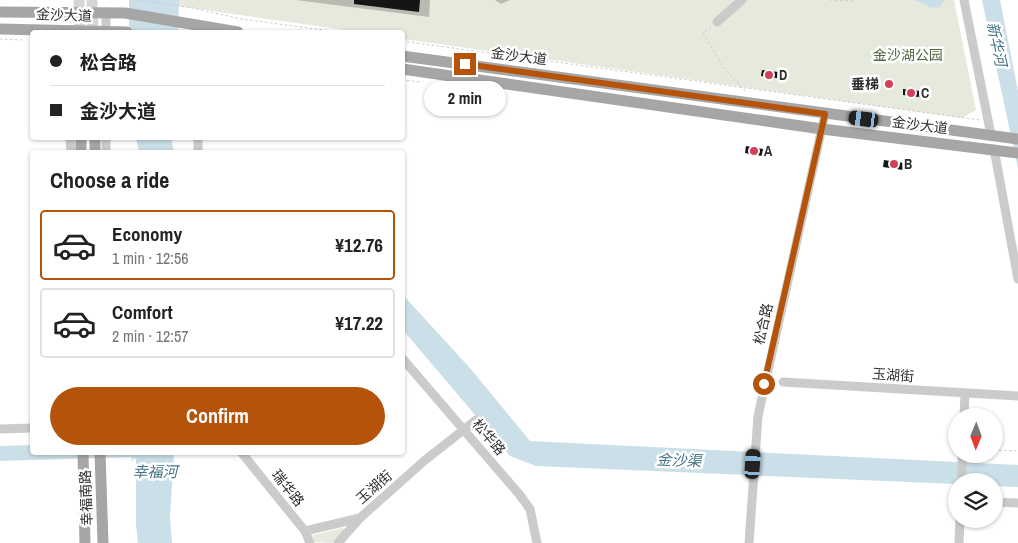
<!DOCTYPE html>
<meta charset="utf-8">
<style>
:root{--surface:#fff;--page:#f6f6f6;--text:#222;--muted:#767676;--line:#e0e0e0;--accent:#b45309}
body{margin:0;font-family:"Archivo Narrow","Noto Sans SC",sans-serif;background:var(--page);color:var(--text);height:100vh;display:flex;flex-direction:column;font-size:19px;white-space:nowrap}
*{box-sizing:border-box;margin:0}
p{font-size:16px;color:var(--muted)}
.icon{flex:none;width:28px;height:28px;fill:none;stroke:currentColor;stroke-width:2;stroke-linecap:round;stroke-linejoin:round}
.map{position:relative;flex:1;overflow:hidden}
.details{position:absolute;left:30px;top:150px;width:375px;height:305px;display:flex;flex-direction:column;background:var(--surface);border-radius:5px;box-shadow:0 1px 4px #0004}
.details>*{flex:none}
.guide{position:absolute;left:30px;top:30px;width:375px;height:110px;border-radius:5px;box-shadow:0 1px 4px #0004;display:grid;align-content:center;height:110px;padding:0 20px;background:var(--surface)}
.needle{width:32px;rotate:181deg}
.controls{position:absolute;left:948px;top:408px;display:grid;gap:10px}
.controls a{display:grid;place-items:center;width:55px;height:55px;border-radius:50%;background:var(--surface);box-shadow:0 1px 4px #0004;font-size:25px}
.end{position:absolute;width:22px;height:22px;margin:-11px;border:6px solid #b45309;background:#fff;box-shadow:0 0 0 2px #fff}
.from{border-radius:50%}
.bubble{position:absolute;height:35px;border-radius:18px;background:var(--surface);box-shadow:0 1px 4px #0004;font-size:16px;font-weight:700;line-height:35px;text-align:center}
.car{position:absolute;width:15px;height:30px;margin:-15px -8px;border-radius:6px;box-shadow:0 0 4px 1px #0007;background:linear-gradient(#222 24%,#8ab4d8 0 40%,#222 0 76%,#8ab4d8 0 86%,#222 0)}
.guide b{display:flex;align-items:center;gap:18px;height:48px;font-size:19px}
.guide b+b{border-top:1px solid var(--line)}
.guide i{width:12px;height:12px;background:var(--text)}
ul{padding:0;list-style:none}
li{display:flex;align-items:center;gap:15px;height:70px;margin:0 10px 8px;padding:0 10px;border:2px solid var(--line);border-radius:5px}
li div{flex:1}
li b{display:block;font-size:19px}
li em{font-style:normal;font-weight:700}
li.active{border-color:var(--accent)}
li>.icon{width:45px;height:45px;stroke-width:1.5}
h2{padding:0 20px;font-size:22px;line-height:60px}
.primary-button{display:flex;gap:10px;margin-top:auto;padding:10px 20px}
.primary-button a{flex:1;height:58px;border-radius:30px;background:var(--accent);color:#fff;font-size:20px;font-weight:700;line-height:58px;text-align:center}
.map>svg:first-child{display:block}
.green{fill:#e5eadd}
.water{fill:#cbdfe8}
.shadow{fill:#0003}
.building{fill:#151515}
.lines{fill:none;stroke-linecap:round;stroke-linejoin:round}
.major-tunnel{stroke:#d5d5d5;stroke-width:11;stroke-dasharray:11 5.5;stroke-linecap:butt}
.path{stroke:#cbcbcb;stroke-width:1;stroke-dasharray:2.5 2.5;stroke-linecap:butt}
.minor{stroke:#cbcbcb;stroke-width:9}
.major{stroke:#a6a6a6;stroke-width:11}
.route{stroke:#b45309;stroke-width:6}
.poi-dot{fill:#d44058;stroke:#fff;stroke-width:2}
.labels{text-anchor:middle;dominant-baseline:central;stroke-width:5;stroke-linejoin:round;paint-order:stroke}
.street-label{font-size:14px;fill:#2e2e2e;stroke:#fff}
.park-label{font-size:14px;fill:#54653f;stroke:#fff}
.poi-label{font-size:14px;font-weight:bold;fill:#2e2e2e;stroke:#fff;text-anchor:start}
.water-label{font-size:15px;font-style:italic;fill:#447388;stroke:#fff}
</style>
<div class="map">
<svg width="1018" height="543" viewBox="0 0 1018 543">
<rect width="100%" height="100%" fill="#fff"/>
<g class="green">
<polygon points="136,0 954,0 976,110 962,118 403,39 402,32 359,32"/>
<polygon points="343,528 345,533 332,543 313,542 313,535"/>
</g>
<g class="water">
<polygon points="129,0 179,0 178,32 129,32"/>
<polygon points="914,0 945,0 939,7 932,8"/>
<polygon points="982,0 1000,0 1018,91 1018,169"/>
<polygon points="136,138 171,138 174,152 139,152"/>
<polygon points="402,294 470,368 530,441 1018,465 1018,487 994,486 994,481 956,481 956,484 536,466 510,456 403,330"/>
<polygon points="32,445 32,452 174,453 170,517 172,543 138,543 136,525 136,459 133,458 133,462 131,457 0,461 0,446"/>
</g>
<g class="shadow">
<polygon points="296,0 430,0 429,17"/>
<polygon points="495,0 510,0 501,4"/>
<polygon points="778,73 781,75 780,79 762,76"/>
<polygon points="920,92 922,94 922,98 904,94"/>
<polygon points="763,150 765,151 765,156 746,153"/>
<polygon points="904,164 906,166 906,170 885,166"/>
</g>
<g class="building">
<polygon points="354,0 420,0 419,12 354,4"/>
<polygon points="762,70 778,72 777,78 761,76"/>
<polygon points="903,89 920,91 919,97 903,95"/>
<polygon points="746,146 763,149 762,156 745,153"/>
<polygon points="884,160 904,163 903,170 883,167"/>
</g>
<g class="lines">
<g class="major-tunnel">
<polyline points="79,0 80,32"/>
<polyline points="92,0 93,32"/>
</g>
<g class="path">
<polyline points="137,0 193,8 241,19 339,32"/>
<polyline points="830,0 854,1"/>
<polyline points="711,27 703,33 724,68 746,92"/>
<polyline points="0,39 24,40"/>
<polyline points="402,41 980,120"/>
<polyline points="402,80 422,82"/>
<polyline points="994,450 1018,451"/>
</g>
<g class="minor">
<polyline points="964,0 991,135"/>
<polyline points="717,22 742,0"/>
<polyline points="106,32 106,12"/>
<polyline points="70,138 71,152"/>
<polyline points="994,149 1018,279"/>
<polyline points="106,152 106,138"/>
<polyline points="198,152 198,138"/>
<polyline points="402,358 519,494 530,509 537,543"/>
<polyline points="783,382 1018,396"/>
<polyline points="964,416 965,394"/>
<polyline points="0,429 32,428"/>
<polyline points="241,452 305,531 310,543"/>
<polyline points="962,481 962,454"/>
<polyline points="994,502 1018,503"/>
<polyline points="305,531 360,518"/>
<polyline points="338,543 360,518 424,461 476,420"/>
<polyline points="749,543 758,416 825,114"/>
<polyline points="959,543 960,519"/>
</g>
<g class="major">
<polyline points="0,12 125,13 238,32"/>
<polyline points="0,29 127,32"/>
<polyline points="402,56 1018,139"/>
<polyline points="402,69 822,129 1018,153"/>
<polyline points="81,138 81,152"/>
<polyline points="95,138 95,152"/>
<polyline points="83,452 85,543"/>
<polyline points="100,452 103,543"/>
</g>
</g>
<g class="lines">
<polyline class="route" points="465,64 825,114 764,384"/>
</g>
<g class="poi-dot">
<circle cx="769" cy="75" r="5"/>
<circle cx="889" cy="84" r="5"/>
<circle cx="911" cy="93" r="5"/>
<circle cx="754" cy="151" r="5"/>
<circle cx="894" cy="164" r="5"/>
</g>
<g class="labels">
<g class="street-label">
<text transform="translate(64 15) rotate(2)">金沙大道</text>
<text transform="translate(519 56) rotate(7)">金沙大道</text>
<text transform="translate(920 125) rotate(7)">金沙大道</text>
<text transform="translate(763 324) rotate(-77)">松合路</text>
<text transform="translate(893 375) rotate(4)">玉湖街</text>
<text transform="translate(489 437) rotate(50)">松华路</text>
<text transform="translate(374 487) rotate(-41)">玉湖街</text>
<text transform="translate(288 488) rotate(51)">瑞华路</text>
<text transform="translate(86 498) rotate(-92)">幸福南路</text>
</g>
<g class="park-label">
<text x="908" y="55">金沙湖公园</text>
</g>
<g class="poi-label">
<text x="779" y="75">D</text>
<text x="879" y="84" text-anchor="end">垂梯</text>
<text x="921" y="93">C</text>
<text x="764" y="151">A</text>
<text x="904" y="164">B</text>
</g>
<g class="water-label">
<text transform="translate(997 44) rotate(78)">新华河</text>
<text transform="translate(679 460) rotate(2)">金沙渠</text>
<text x="155" y="471">幸福河</text>
</g>
</g>
</svg>
<div class="controls">
<a><svg class="needle" viewBox="-14 -14 28 28"><path d="M0-13l5 13h-10z" fill="#e53935"/><path d="M0 13l5-13h-10z" fill="#767676"/></svg></a>
<a><svg class="icon" aria-label="layers" viewBox="0 0 24 24"><path d="M12 4l9 5-9 5-9-5zM3 14l9 5 9-5"/></svg></a>
</div>
<i class="end from" style="left:764px;top:384px"></i>
<i class="end" style="left:465px;top:64px"></i>
<div class="bubble" style="left:424px;top:81px;width:82px">2 min</div>
<i class="car" style="left:864px;top:119px;rotate:277deg"></i>
<i class="car" style="left:753px;top:464px;rotate:4deg"></i>
<div class="guide">
<b><i class="from"></i>松合路</b>
<b><i></i>金沙大道</b>
</div>
<section class="details">
<h2>Choose a ride</h2>
<ul>
<li class="active"><svg class="icon" aria-label="car" viewBox="0 0 24 24"><path d="M5 17H2v-5l4-1 3-4h7l3 4 3 1v5h-3M9 17h6M6 11h13"/><circle cx="7" cy="17" r="2"/><circle cx="17" cy="17" r="2"/></svg><div><b>Economy</b><p>1 min · 12:56</p></div><em>¥12.76</em></li>
<li><svg class="icon" aria-label="car" viewBox="0 0 24 24"><path d="M5 17H2v-5l4-1 3-4h7l3 4 3 1v5h-3M9 17h6M6 11h13"/><circle cx="7" cy="17" r="2"/><circle cx="17" cy="17" r="2"/></svg><div><b>Comfort</b><p>2 min · 12:57</p></div><em>¥17.22</em></li>
</ul>
<div class="primary-button"><a>Confirm</a></div>
</section>
</div>
